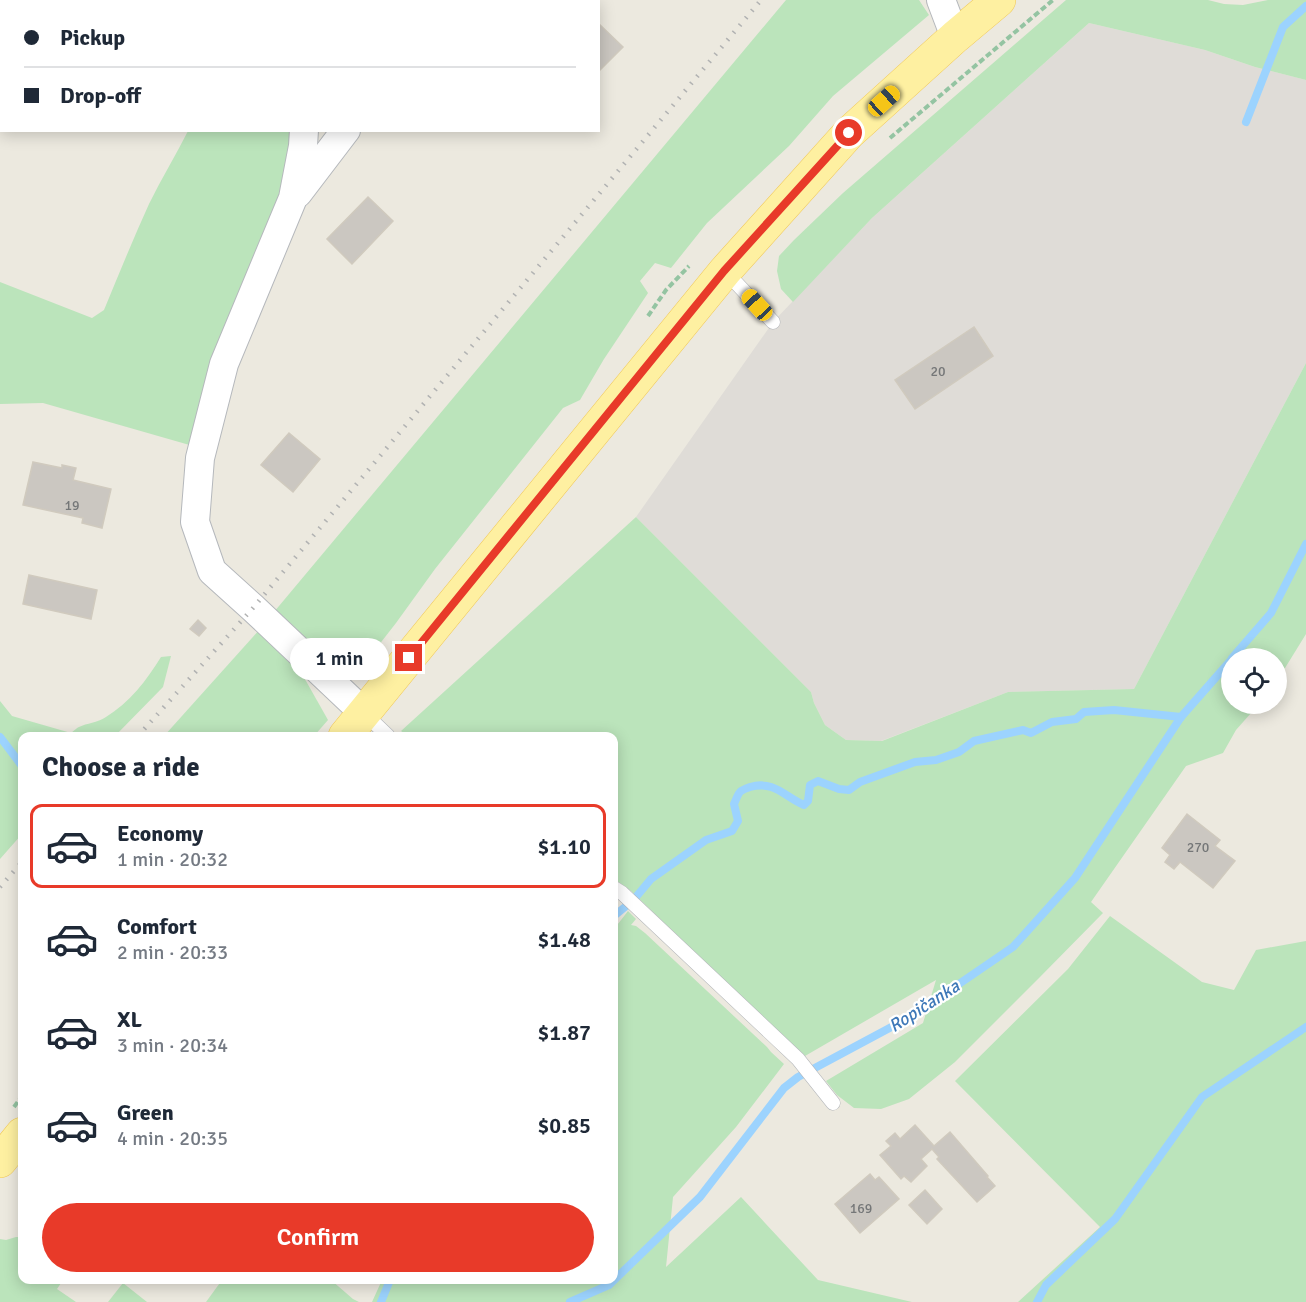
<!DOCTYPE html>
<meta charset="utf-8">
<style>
:root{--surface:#fff;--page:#f6f6f7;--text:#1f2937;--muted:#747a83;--line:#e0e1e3;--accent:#e83a29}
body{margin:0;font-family:Signika,sans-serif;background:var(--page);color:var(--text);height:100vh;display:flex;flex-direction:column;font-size:22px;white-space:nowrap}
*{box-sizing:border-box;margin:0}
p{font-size:20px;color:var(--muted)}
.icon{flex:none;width:33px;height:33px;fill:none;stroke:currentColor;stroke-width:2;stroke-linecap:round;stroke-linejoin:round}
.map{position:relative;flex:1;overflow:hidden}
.sheet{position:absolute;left:18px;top:732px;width:600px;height:552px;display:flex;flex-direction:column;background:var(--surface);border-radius:12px;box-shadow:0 3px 15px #0003}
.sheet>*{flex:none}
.top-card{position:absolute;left:0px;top:0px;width:600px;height:132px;box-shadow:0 3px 15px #0003;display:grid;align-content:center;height:132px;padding:0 24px;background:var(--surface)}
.buttons{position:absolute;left:1221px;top:648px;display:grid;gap:12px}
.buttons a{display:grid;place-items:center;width:66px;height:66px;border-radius:50%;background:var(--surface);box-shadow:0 3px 15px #0003;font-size:30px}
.end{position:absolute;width:27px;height:27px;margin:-14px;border:8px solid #e83a29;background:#fff;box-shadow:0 0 0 3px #fff}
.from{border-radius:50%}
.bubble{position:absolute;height:42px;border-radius:21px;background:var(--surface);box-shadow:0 3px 15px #0003;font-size:20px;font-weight:600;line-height:42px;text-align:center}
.car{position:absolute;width:18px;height:36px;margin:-18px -9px;border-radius:8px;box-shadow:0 0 4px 2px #0007;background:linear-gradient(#f5c518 24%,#345 0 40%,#f5c518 0 76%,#345 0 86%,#f5c518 0)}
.top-card b{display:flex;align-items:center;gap:21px;height:57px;font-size:22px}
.top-card b+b{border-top:2px solid var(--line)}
.top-card i{width:15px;height:15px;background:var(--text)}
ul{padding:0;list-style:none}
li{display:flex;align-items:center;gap:18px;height:84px;margin:0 12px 9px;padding:0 12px;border:3px solid transparent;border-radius:12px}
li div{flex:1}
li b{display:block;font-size:22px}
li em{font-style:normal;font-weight:600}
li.on{border-color:var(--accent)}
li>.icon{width:54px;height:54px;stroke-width:1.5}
h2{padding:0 24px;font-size:27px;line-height:72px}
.action{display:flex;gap:12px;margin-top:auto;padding:12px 24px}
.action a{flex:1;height:69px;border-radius:36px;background:var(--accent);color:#fff;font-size:24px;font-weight:600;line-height:69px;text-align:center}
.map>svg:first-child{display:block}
.industrial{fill:#dfdcd7}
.green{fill:#bbe4bb}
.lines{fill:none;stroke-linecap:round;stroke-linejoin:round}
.stream{stroke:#9cd3fe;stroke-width:8}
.building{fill:#cbc7c1;stroke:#d0cabe;stroke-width:1.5}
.lane-casing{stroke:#b5b8bc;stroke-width:15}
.street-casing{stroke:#b5b8bc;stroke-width:30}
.primary-casing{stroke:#f0c654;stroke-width:34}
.path{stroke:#94c4a2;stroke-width:4;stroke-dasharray:6 3;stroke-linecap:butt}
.lane{stroke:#fff;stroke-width:14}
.street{stroke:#fff;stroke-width:28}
.primary{stroke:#fef0a1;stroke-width:33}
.rail{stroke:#b1b2b2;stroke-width:4.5;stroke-dasharray:1.5 8;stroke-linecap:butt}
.route{stroke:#e83a29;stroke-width:8}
.labels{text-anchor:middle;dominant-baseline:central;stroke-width:4.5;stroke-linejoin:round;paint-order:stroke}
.number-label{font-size:14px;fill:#757778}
.water-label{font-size:18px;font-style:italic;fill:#3e78b8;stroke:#fff}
</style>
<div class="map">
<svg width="1306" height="1302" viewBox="0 0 1306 1302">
<rect width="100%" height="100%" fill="#ece9df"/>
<polygon class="industrial" points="1089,23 1205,50 1255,67 1306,80 1306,363 1134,689 1008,692 881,741 846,740 825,725 814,703 811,692 636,517 773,322 872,218"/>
<g class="green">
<polygon points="786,0 919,0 929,15 833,96 789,146 707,223 671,268 655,263 640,281 648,293 604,359 580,400 563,408 435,569 396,623 357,673 353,675 344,674 274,612"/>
<polygon points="1066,0 1208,0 1224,4 1243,5 1268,0 1306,0 1306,80 1255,67 1205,50 1089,23 872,218 793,302 781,289 777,271 779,256 794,240 843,193"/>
<path d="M188 131H296L292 166 193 446 43 403 0 404V282L92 318 104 310C119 274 133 239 149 204 161 179 176 155 188 131Z"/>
<polygon points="1306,363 1306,634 1277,681 1276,658 1232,658 1232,704 1259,704 1236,730 1223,753 1186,766 1091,902 1103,913 1039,978 955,1062 909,1099 881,1109 854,1108 837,1095 826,1081 923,1023 936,980 805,1056 764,1019 631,891 614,879 614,736 408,736 401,731 636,517 811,692 814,703 825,725 846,740 882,741 1008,692 1134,689"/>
<polygon points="260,629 278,644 306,681 328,720 314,736 164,736"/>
<path d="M171 656 163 687 115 736H22V834L0 859V701L12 716 71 733C72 732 78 727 79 727 87 723 97 723 106 717 129 703 147 680 161 657Z"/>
<polygon points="628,911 636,919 631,925 636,926 645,933 767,1047 771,1052 784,1064 736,1127 673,1197 666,1267 741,1197 818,1280 912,1302 372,1302 382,1280 614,1280 614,929"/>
<polygon points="1110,916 1202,982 1234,990 1256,950 1306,941 1306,1302 1018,1302 1100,1227 955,1081 1068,969"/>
<polygon points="16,1237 22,1237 22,1280 63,1280 57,1289 76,1302 0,1302 0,1239 6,1240"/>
<polygon points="222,1280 331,1280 353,1299 359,1302 206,1302"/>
<polygon points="123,1283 147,1302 108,1302"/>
</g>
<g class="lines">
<g class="stream">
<polyline points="1246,122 1283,27 1306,6"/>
<polyline points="1232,658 1271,613 1306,544"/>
<polyline points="0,737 22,766"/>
<path d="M636 897 651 879 706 840 732 831 738 821 734 804C736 800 738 793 741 791 744 789 747 788 750 787 774 780 785 797 804 805L808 801 810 785 818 781 839 789 849 790 860 782 915 762 936 760 959 752 974 741 1023 730 1031 733 1052 722 1076 719 1084 712 1114 710 1181 717"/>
<polyline points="614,916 625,907"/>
<polyline points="381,1302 390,1280"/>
<polyline points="570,1302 609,1285 700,1197 784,1088 798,1077 912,1016 1013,947 1075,878 1181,717 1232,659"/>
<polyline points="1037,1302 1046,1285 1115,1219 1202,1097 1306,1027"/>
</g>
</g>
<g class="building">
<polygon points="598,23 623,47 598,72"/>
<polygon points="368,197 393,221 352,264 327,239"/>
<polygon points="974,327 993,356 915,409 895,380"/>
<polygon points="289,433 320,459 293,492 261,465"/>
<polygon points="33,462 62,468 62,465 76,468 73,480 111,489 102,528 82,523 83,518 23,505"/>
<polygon points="29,575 97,590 91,619 23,604"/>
<polygon points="198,620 206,628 199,636 190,629"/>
<polygon points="1187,814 1220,840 1215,846 1235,861 1213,888 1180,862 1174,869 1165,862 1170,855 1162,848"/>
<polygon points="915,1125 934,1146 950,1132 988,1176 987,1177 995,1186 977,1202 937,1159 939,1157 932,1149 921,1159 927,1166 911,1182 904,1176 901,1179 880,1155 891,1146 886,1141 895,1133 900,1139"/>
<polygon points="870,1174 875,1180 879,1177 899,1199 860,1233 835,1204"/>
<polygon points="925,1190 942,1209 927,1224 909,1205"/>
</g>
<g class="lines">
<g class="lane-casing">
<g id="lane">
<polyline points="725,271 773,322"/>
<polyline points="364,713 388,736"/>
<polyline points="614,888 622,893 798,1059 833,1103"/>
</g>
</g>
<g class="street-casing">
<g id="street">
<polyline points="231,0 232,2"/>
<polyline points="941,0 955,37"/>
<polyline points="475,2 477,0"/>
<polyline points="504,2 507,0"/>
<polyline points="304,130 303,146 293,198 224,364 200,458 195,522 212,571 253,608 364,713"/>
<polyline points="298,193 346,130"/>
</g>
</g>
<g class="primary-casing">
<g id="primary">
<polyline points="345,736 725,271 849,133 955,37 999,0"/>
<polyline points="0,1161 22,1134"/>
</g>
</g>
<g class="path">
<polyline points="890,138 1053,0"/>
<polyline points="648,316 666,290 689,266"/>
<polyline points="14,1107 22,1096"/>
</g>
<use href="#lane" class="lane"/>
<use href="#street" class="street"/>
<use href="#primary" class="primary"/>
<g class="rail">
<polyline points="138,736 253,608 761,0"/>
<polyline points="0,887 22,862"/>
</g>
</g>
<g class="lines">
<polyline class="route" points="409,658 724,271 849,133"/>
</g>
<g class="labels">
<g class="number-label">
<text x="938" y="371">20</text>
<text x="72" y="505">19</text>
<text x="1198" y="847">270</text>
<text x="861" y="1208">169</text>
</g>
<g class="water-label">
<text transform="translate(924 1006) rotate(-33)">Ropičanka</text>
</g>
</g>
</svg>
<div class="buttons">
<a><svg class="icon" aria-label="locate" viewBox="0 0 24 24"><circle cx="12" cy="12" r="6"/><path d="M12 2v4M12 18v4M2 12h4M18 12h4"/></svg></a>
</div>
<i class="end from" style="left:849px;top:133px"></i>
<i class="end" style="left:409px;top:658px"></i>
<div class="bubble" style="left:290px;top:638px;width:99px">1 min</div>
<i class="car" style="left:884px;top:101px;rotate:48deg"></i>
<i class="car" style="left:757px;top:305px;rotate:317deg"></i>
<div class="top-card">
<b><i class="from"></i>Pickup</b>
<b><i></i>Drop-off</b>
</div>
<section class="sheet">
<h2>Choose a ride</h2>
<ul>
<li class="on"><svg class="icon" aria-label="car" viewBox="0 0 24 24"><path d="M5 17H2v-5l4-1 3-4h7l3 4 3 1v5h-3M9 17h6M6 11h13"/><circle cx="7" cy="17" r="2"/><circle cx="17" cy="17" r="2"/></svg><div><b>Economy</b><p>1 min · 20:32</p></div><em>$1.10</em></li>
<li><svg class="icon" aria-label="car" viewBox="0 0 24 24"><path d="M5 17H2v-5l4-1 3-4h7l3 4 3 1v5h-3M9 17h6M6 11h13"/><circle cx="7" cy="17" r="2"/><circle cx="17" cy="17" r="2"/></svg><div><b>Comfort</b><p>2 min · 20:33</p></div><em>$1.48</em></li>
<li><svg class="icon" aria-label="car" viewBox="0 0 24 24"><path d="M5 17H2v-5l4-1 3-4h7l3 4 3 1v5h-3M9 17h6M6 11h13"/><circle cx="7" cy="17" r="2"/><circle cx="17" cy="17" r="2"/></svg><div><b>XL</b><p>3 min · 20:34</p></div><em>$1.87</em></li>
<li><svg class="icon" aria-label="car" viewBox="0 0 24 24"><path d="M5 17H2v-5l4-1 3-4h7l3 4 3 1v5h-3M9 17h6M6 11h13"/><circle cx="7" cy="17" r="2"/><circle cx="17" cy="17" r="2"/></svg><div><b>Green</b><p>4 min · 20:35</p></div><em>$0.85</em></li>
</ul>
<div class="action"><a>Confirm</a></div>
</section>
</div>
